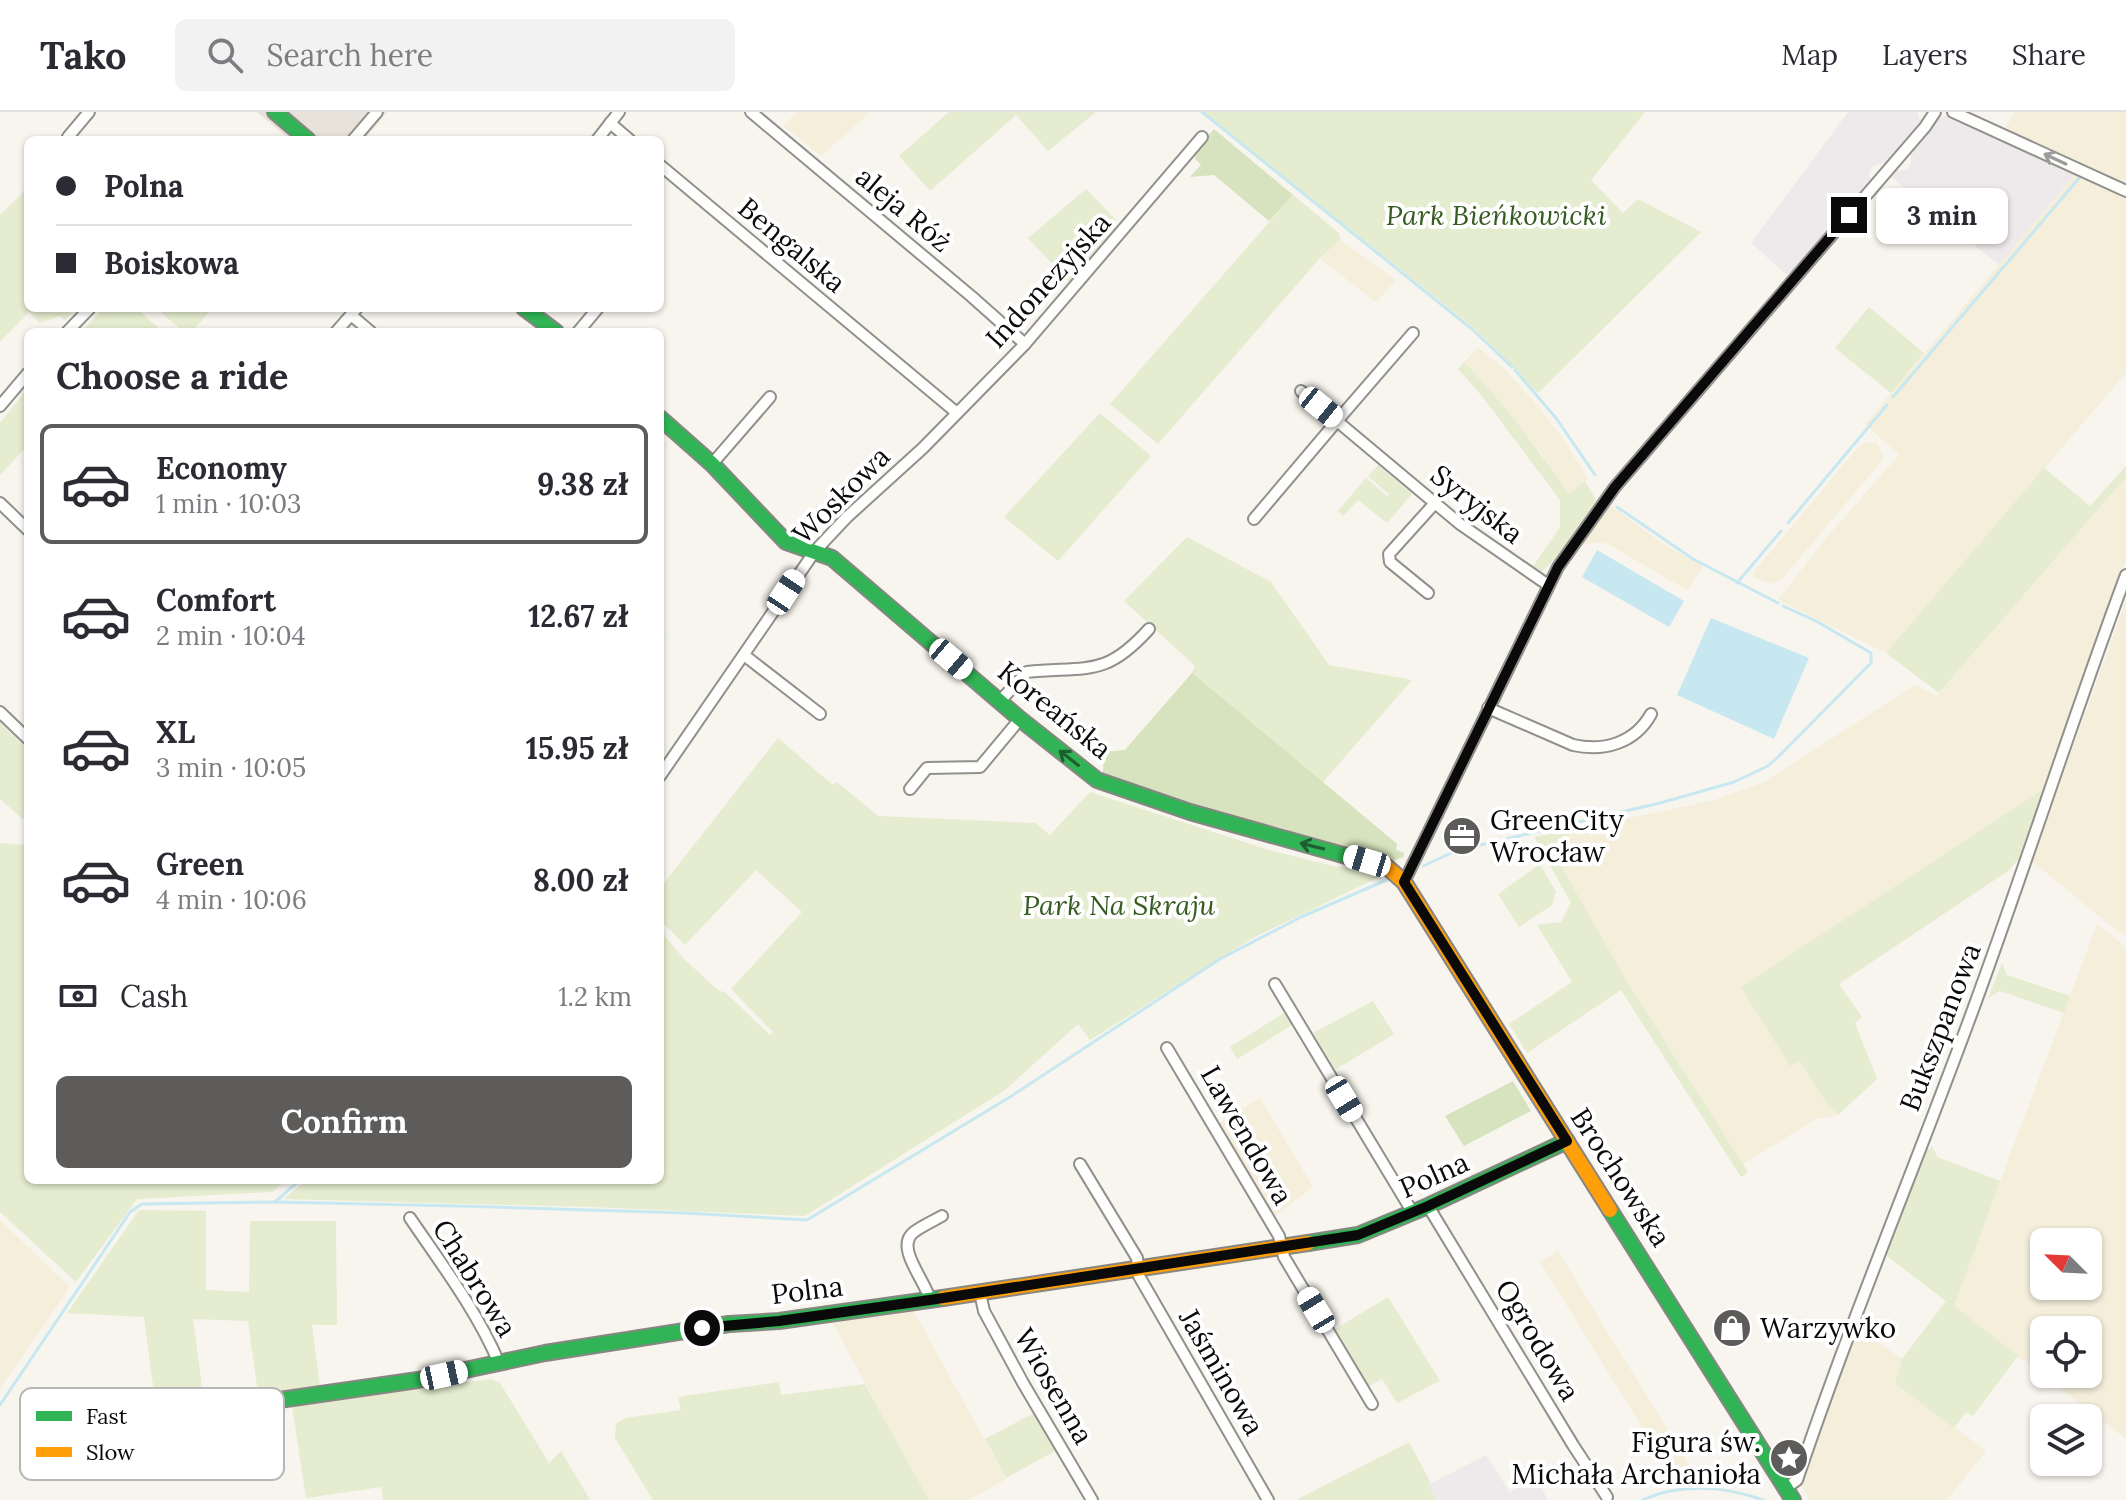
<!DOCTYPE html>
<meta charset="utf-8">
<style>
:root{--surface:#fff;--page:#f2f2f3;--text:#2b2b33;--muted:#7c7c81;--line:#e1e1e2;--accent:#5d5c5a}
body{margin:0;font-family:Lora,serif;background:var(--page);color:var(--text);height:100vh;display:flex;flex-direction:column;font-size:30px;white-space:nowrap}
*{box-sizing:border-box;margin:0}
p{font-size:26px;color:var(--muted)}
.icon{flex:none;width:44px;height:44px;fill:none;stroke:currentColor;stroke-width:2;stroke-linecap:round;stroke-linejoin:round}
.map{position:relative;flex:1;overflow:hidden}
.drawer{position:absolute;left:24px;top:216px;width:640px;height:856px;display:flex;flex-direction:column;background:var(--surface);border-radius:12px;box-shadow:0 2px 6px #0004}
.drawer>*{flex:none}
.banner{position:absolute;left:24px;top:24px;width:640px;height:176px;border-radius:12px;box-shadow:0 2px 6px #0004;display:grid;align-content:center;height:176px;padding:0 32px;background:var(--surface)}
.needle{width:52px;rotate:294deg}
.fabs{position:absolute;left:2030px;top:1116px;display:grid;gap:16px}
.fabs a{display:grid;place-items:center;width:72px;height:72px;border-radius:12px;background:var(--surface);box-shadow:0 2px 6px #0004;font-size:40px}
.end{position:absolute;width:36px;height:36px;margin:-18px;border:10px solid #0a0a0a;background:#fff;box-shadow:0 0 0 4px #fff}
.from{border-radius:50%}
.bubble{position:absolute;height:56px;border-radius:12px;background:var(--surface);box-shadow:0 2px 6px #0004;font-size:26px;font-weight:800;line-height:56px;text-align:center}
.car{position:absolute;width:24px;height:48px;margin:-24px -12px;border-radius:10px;box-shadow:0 0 6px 2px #0007;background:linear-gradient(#fff 24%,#345 0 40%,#fff 0 76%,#345 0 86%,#fff 0)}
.banner b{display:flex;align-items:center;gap:28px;height:76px;font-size:30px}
.banner b+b{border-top:2px solid var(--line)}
.banner i{width:20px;height:20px;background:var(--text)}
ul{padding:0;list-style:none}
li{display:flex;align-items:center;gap:24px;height:120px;margin:0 16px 12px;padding:0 16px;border:4px solid transparent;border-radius:12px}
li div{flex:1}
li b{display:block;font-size:30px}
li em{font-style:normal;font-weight:800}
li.on{border-color:var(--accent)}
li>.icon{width:72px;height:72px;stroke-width:1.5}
h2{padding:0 32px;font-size:36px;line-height:96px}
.pay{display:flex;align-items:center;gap:20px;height:88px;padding:0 32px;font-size:30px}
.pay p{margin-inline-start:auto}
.button{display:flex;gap:16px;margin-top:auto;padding:16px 32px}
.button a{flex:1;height:92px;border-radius:12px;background:var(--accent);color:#fff;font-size:32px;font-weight:800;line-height:92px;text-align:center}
header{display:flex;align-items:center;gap:48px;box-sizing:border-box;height:112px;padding:0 40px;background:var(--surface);border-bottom:2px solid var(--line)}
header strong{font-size:38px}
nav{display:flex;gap:44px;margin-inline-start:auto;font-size:28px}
.search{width:560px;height:72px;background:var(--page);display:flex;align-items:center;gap:20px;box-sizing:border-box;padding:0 28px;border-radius:12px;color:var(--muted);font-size:30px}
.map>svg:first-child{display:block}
.industrial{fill:#eee9eb}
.farmland{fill:#f4eedb;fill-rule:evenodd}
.green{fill:#e5eccf}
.forest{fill:#d6e3be}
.plaza{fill:#e8e3da}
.water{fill:#c7e8f0}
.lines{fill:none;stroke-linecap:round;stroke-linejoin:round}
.stream{stroke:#c7e8f0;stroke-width:3}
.street-casing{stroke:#91908d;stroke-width:14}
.fast-casing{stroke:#888683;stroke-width:18}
.slow-casing{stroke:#888683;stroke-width:18}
.street{stroke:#fefefc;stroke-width:10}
.fast{stroke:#30b455;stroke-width:14}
.slow{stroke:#ff9f0a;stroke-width:14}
.oneway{stroke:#9c9c9b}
.oneway2{stroke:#1d5f30}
.route{stroke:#0a0a0a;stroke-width:10}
.labels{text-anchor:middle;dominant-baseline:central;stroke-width:8;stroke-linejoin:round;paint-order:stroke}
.street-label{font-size:28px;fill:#0a0a0a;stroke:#fff}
.park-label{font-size:28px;font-style:italic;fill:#365c21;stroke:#fff}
.poi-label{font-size:28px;fill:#0a0a0a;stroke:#fff;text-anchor:start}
.key{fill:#fff;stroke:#b6b6b6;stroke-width:2}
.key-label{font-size:22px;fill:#0a0a0a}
</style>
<header>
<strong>Tako</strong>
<div class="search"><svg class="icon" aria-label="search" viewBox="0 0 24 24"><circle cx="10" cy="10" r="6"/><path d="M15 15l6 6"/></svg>Search here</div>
<nav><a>Map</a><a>Layers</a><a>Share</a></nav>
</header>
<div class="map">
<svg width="2126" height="1388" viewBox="0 0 2126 1388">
<rect width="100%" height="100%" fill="#f8f5ee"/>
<g class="industrial">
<polygon points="1848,0 1917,0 1920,9 1887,50 1874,53 1869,60 1871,72 1789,165 1751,131"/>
<polygon points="1946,3 2076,61 1999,153 1890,64 1894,59 1906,58 1911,51 1911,39 1940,6"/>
<polygon points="1486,1343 1510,1380 1535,1364 1548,1388 1436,1388 1428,1373"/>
</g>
<g class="farmland">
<polygon points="798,0 870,0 821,44 783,14"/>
<polygon points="2015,0 2126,0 2126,71 2004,18"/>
<polygon points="2076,61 2126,85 2126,261 1886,541 1778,488 1826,426 1899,343 1865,312"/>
<polygon points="1340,128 1396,168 1376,190 1320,147"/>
<polygon points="1478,235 1505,258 1537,293 1562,325 1588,367 1569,383 1540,339 1464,250"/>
<polygon points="1868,330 1878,332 1884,346 1783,466 1772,472 1755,466 1753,461 1859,334"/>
<polygon points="2126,365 2126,447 2047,675 1741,875 1790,953 1799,948 1827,992 1838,1003 1816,1007 1743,1052 1629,873 1552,738 1577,717 1715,688 1764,670 1915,573 1937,584"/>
<polygon points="1607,391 1662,431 1703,455 1687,478 1604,430 1582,433"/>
<polygon points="2126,488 2126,826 2032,749"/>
<path d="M2097 812 2126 835V1327L1953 1194ZM2044 1130H2088V1174H2044ZM2044 1218H2088V1262H2044Z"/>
<polygon points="1260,986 1313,1075 1275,1104 1219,1011"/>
<polygon points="0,1108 70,1175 0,1277"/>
<polygon points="1558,1139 1578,1172 1696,1364 1674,1367 1540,1150"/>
<polygon points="913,1198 1006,1367 969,1388 929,1388 833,1212 868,1204"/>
<polygon points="1856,1215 1902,1247 1895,1271 1986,1339 1947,1388 1810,1388 1800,1372"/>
</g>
<g class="green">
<polygon points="949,0 1096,0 1048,39 1016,3 930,79 899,44"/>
<polygon points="1203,0 1645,0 1591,68 1623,101 1638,87 1701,120 1538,281 1475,217"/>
<polygon points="28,76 28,196 77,196 65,208 60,204 40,211 29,200 0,230 0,103"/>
<polygon points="1086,77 1115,107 1116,120 1070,171 1028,126"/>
<polygon points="1293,83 1339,121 1340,128 1319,147 1158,332 1110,292"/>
<polygon points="1869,195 1924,241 1891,281 1835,236"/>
<polygon points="104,196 136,196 163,220 81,220"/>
<polygon points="156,196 212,196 192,220 184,220"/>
<path d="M1464 250C1503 291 1537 335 1569 382L1585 369 1596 388 1555 447 1541 460 1532 456 1560 415V388L1481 283 1458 257Z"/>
<polygon points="28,276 28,333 0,363 0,311"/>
<polygon points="1100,301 1151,344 1058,449 1004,405"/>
<polygon points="1378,353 1412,382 1387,411 1358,388 1343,404 1338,399 1366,366 1387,384 1390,383 1368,364"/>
<polygon points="2126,354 2126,365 1939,581 1886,541 2044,356 2090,394"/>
<polygon points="1187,425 1271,470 1329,553 1412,568 1323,670 1397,732 1396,737 1404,741 1403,745 1391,749 1287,724 1287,717 1243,707 1230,708 1103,661 1104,640 1125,638 1192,561 1195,554 1124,489"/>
<polygon points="0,611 28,638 28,703 23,707 0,687"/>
<polygon points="778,626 833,673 837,670 878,704 1035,711 1050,723 1090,680 1269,738 1337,755 1372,756 1385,762 1251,827 1090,928 1078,912 1005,978 805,1104 591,1095 284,1087 306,1068 660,1068 660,818 683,846 719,879 725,880 770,923 773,920 731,877 802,800 756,758 685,833 660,808 660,776"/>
<polygon points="2047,675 2023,742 2008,759 1839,872 1862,905 1855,911 1877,967 1838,1003 1827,992 1799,948 1790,954 1741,875"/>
<polygon points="1577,717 1552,738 1629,873 1748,1060 1741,1065 1621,878 1527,941 1509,912 1572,870 1537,813 1561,810 1571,791 1534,725"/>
<polygon points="0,731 28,733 28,1068 287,1068 272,1080 137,1087 76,1170 0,1100"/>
<polygon points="1540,752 1556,780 1552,793 1519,815 1498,782"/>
<polygon points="2002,851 2007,863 2070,884 2064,901 2000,879 1988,886"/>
<polygon points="1373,889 1394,922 1335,958 1313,921"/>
<polygon points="1284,901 1292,913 1237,947 1230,935"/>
<polygon points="1932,1034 1937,1045 2000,1069 1954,1194 2018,1244 1973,1304 1966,1300 1954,1316 1895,1271 1902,1247 1946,1189 1883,1141 1921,1045"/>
<polygon points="139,1098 206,1099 206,1178 249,1180 250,1109 336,1109 337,1213 312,1213 320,1274 258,1281 248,1209 193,1207 204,1289 156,1296 144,1205 67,1201"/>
<polygon points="1388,1185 1440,1269 1397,1291 1382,1267 1366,1276 1332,1219"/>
<polygon points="491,1267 500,1271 549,1351 561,1339 590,1388 383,1388 381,1375 306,1386 292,1294"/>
<polygon points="779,1270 781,1283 865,1272 929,1388 653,1388 615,1326 616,1312 625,1306 681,1298 678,1285"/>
<polygon points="1036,1300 1057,1338 1006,1366 985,1327"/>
<polygon points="1409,1330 1431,1371 1428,1373 1436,1388 1296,1388"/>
</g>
<g class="forest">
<polygon points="1214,17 1293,83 1269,109 1214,63 1190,65 1201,53 1195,47 1196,38"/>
<polygon points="1192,561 1397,732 1396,738 1404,741 1403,745 1391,749 1287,724 1287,717 1243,707 1230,708 1109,667 1103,661 1104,640 1125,638"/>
<polygon points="1513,969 1531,999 1464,1034 1445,1004"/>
</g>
<polygon class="plaza" points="257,0 387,0 364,28 290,28"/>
<g class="water">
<polygon points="1597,438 1684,489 1669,515 1582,465"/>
<polygon points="1711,506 1809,546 1774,627 1677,583"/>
</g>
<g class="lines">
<g class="stream">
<polyline points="1202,0 1473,218 1512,255"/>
<polyline points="1515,258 1556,306 1595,363"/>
<polyline points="1893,285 2080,65"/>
<polyline points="1617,395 1693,447 1778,491"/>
<polyline points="1788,411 1887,293"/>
<polyline points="1737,471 1781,419"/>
<polyline points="660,526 663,521"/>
<polyline points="1423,754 1458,738 1660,691 1734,670 1768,654 1779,644 1871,551 1871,541 1816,509 1783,494"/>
<polyline points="276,1089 300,1068"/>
<polyline points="0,1293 130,1100 142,1092 275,1090 459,1094 686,1101 807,1108 1010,985 1220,847 1301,805 1389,767"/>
<path d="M1642 1388C1681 1371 1724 1374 1763 1388"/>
</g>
<g class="street-casing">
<g id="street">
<polyline points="751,0 971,184 1025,232"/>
<polyline points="1953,0 2126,79"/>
<polyline points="610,11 630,28"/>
<polyline points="68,25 89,0"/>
<polyline points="353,28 377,0"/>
<polyline points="597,28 619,0"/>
<polyline points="660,53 957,301"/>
<polyline points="351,203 371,220"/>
<polyline points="67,220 90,196"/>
<polyline points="336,220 357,196"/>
<polyline points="578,220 598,196"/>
<polyline points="1301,279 1337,309 1413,221"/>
<polyline points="0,294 28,261"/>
<polyline points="712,352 770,285"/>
<polyline points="0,391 28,418"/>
<polyline points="1254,407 1337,309 1460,412 1548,473"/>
<polyline points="1428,481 1390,450 1389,442 1435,391"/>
<polyline points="744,543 820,602"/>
<path d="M1000 589 1027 560C1087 554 1105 566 1149 517"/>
<path d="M1488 596 1573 633C1604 640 1635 631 1651 602"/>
<polyline points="0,600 28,627"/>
<polyline points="660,664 815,439 847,405 923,336 1025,232 1202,25"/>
<polyline points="910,677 927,656 980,655 1020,607"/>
<polyline points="1404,770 1558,455 1615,375 1925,15 1935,0"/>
<polyline points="1275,872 1413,1101"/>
<polyline points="1167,936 1279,1124 1284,1145 1372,1292"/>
<polyline points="1080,1052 1137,1146 1139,1164 1268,1388"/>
<polyline points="1428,1094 1573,1333 1607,1385"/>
<path d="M410 1106C442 1153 477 1199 499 1251"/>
<polyline points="980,1181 984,1199 1023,1271 1092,1388"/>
<path d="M930 1188C926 1169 894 1135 914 1120 922 1114 933 1109 942 1104"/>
<path d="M1786 1376 1797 1368C1851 1207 1917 1051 1975 892 2027 750 2073 605 2126 463"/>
</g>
</g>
<g class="fast-casing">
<g id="fast">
<polyline points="275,0 308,28"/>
<polyline points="524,196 556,220"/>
<polyline points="660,306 712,352 786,430 832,446 1020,607 1097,668 1190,700 1375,752"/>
<polyline points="1610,1098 1793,1388"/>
<polyline points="1308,1131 1358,1123 1428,1094 1567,1029"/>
<polyline points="37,1323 418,1268 545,1241 729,1212 779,1209 943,1186"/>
</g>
</g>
<g class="slow-casing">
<g id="slow">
<polyline points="1375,752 1387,755 1404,770 1610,1098"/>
<polyline points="943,1186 1308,1131"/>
</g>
</g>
<use href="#street" class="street"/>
<use href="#fast" class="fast"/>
<use href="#slow" class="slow"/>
</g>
<defs><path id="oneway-shaft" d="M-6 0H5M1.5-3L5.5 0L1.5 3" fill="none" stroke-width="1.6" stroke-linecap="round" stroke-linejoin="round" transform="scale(2)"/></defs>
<use class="oneway" href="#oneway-shaft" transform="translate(2055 47) rotate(-155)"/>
<g class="oneway2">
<use href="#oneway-shaft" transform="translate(1069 646) rotate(-142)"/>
<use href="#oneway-shaft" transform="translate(1312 734) rotate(-166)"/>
</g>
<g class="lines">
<polyline class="route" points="702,1216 779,1209 930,1188 1358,1123 1428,1094 1567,1029 1404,770 1558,455 1615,375 1849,103"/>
</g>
<defs>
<g id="office-disc" transform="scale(2)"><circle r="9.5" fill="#5d5c5a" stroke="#fff"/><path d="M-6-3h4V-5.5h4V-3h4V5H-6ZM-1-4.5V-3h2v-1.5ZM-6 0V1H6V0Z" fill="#fff"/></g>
<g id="shop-disc" transform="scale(2)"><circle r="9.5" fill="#5d5c5a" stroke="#fff"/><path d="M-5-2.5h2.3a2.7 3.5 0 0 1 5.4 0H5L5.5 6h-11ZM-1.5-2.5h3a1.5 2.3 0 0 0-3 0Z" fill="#fff"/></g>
<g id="sight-disc" transform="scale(2)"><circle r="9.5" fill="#5d5c5a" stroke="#fff"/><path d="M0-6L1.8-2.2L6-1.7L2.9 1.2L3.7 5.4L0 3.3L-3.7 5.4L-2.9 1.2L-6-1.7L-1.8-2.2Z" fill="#fff"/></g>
</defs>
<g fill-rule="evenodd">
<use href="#office-disc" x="1462" y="724"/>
<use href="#shop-disc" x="1732" y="1216"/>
<use href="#sight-disc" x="1789" y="1346"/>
</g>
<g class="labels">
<g class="street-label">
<text transform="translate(904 97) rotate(40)">aleja Róż</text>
<text transform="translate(792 133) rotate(40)">Bengalska</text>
<text transform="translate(1048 168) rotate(-48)">Indonezyjska</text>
<text transform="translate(841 383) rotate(-45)">Woskowa</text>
<text transform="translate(1477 392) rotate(38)">Syryjska</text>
<text transform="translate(1055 598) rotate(39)">Koreańska</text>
<text transform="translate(1940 915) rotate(-69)">Bukszpanowa</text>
<text transform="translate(1247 1023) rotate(60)">Lawendowa</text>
<text transform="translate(1434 1063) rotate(-24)">Polna</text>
<text transform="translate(1621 1065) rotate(57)">Brochowska</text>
<text transform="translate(475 1166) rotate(58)">Chabrowa</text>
<text transform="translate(807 1178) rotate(-7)">Polna</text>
<text transform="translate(1538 1228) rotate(59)">Ogrodowa</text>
<text transform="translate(1222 1260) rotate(60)">Jaśminowa</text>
<text transform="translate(1054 1274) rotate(60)">Wiosenna</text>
</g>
<g class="park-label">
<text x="1496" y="103">Park Bieńkowicki</text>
<text x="1119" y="793">Park Na Skraju</text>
</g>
<g class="poi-label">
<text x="1490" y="708">GreenCity<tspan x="1490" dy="32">Wrocław</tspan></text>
<text x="1760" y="1216">Warzywko</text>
<text x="1761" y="1330" text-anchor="end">Figura św.<tspan x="1761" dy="32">Michała Archanioła</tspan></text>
</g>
</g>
<rect x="20" y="1276" width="264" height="92" rx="12" class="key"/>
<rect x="36" y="1299" width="36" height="10" fill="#30b455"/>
<rect x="36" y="1335" width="36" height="10" fill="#ff9f0a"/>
<g class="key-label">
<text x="86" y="1312">Fast</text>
<text x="86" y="1348">Slow</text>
</g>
</svg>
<div class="fabs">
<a><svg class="needle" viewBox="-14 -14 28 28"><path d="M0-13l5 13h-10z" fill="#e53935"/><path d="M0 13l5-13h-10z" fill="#7c7c81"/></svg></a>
<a><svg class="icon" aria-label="locate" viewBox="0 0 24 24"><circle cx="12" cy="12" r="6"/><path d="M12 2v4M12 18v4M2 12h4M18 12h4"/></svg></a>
<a><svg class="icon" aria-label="layers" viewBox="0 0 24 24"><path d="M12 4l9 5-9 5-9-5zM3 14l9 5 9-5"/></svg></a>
</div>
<i class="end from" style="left:702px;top:1216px"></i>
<i class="end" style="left:1849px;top:103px"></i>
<div class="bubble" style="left:1876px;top:76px;width:132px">3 min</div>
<i class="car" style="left:1321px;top:295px;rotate:129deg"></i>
<i class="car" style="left:786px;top:480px;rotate:33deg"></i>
<i class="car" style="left:951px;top:547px;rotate:130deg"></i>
<i class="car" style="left:1367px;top:749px;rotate:287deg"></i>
<i class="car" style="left:1344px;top:987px;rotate:149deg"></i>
<i class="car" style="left:1316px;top:1198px;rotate:329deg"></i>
<i class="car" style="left:444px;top:1263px;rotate:78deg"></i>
<div class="banner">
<b><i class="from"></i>Polna</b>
<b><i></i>Boiskowa</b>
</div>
<section class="drawer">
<h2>Choose a ride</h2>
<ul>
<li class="on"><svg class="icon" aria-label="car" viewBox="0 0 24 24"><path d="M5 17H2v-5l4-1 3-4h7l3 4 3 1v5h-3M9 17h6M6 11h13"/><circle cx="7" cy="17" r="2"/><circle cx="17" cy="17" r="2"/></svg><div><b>Economy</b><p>1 min · 10:03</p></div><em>9.38 zł</em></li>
<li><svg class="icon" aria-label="car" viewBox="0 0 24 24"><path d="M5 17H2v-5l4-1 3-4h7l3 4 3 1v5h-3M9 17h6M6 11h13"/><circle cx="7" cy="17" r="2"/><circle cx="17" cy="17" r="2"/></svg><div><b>Comfort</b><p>2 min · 10:04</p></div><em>12.67 zł</em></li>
<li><svg class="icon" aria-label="car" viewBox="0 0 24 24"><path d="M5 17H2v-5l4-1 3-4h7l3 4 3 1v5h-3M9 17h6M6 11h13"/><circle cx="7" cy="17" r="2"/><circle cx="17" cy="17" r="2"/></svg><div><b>XL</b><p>3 min · 10:05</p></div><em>15.95 zł</em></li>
<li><svg class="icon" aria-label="car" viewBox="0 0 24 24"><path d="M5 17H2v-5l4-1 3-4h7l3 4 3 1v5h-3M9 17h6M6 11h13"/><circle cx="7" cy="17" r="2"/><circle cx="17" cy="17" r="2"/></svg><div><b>Green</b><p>4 min · 10:06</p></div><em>8.00 zł</em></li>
</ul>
<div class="pay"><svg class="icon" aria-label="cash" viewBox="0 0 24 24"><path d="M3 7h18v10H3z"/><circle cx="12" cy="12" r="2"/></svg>Cash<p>1.2 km</p></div>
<div class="button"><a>Confirm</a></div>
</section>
</div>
